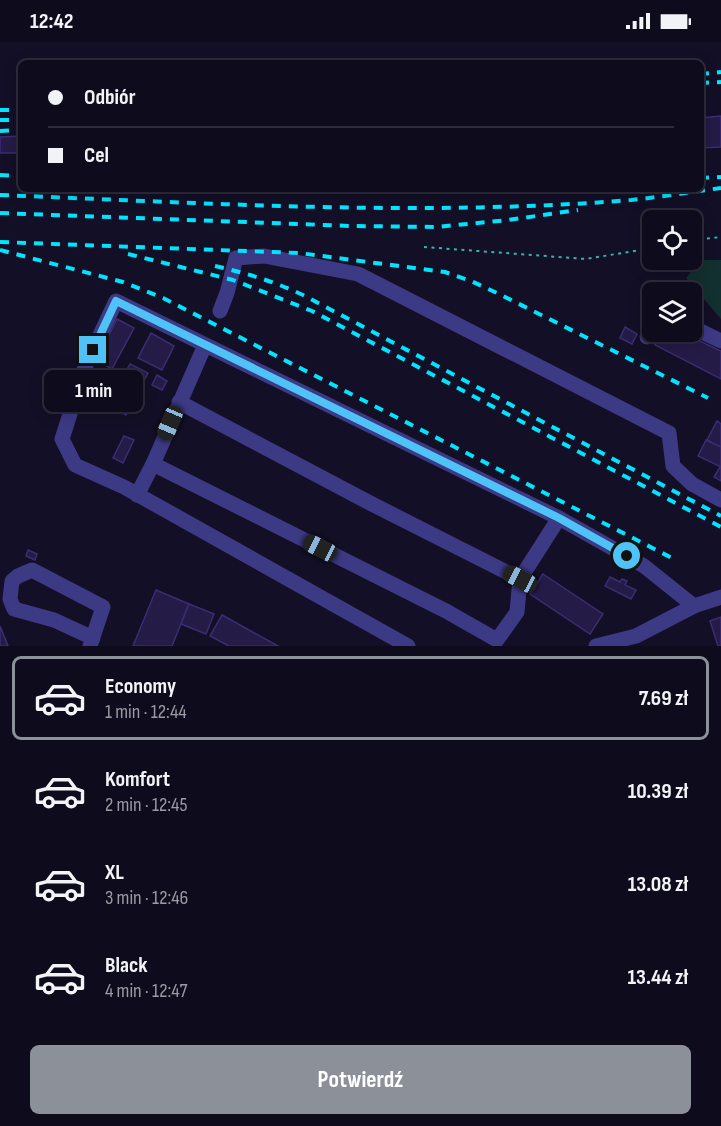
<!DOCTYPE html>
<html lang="pl">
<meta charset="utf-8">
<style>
:root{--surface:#0e0b1c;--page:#1c1929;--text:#f1f3f6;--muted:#9b9ba3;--line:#2e2b3b;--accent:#8c9099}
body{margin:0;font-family:"Sofia Sans Condensed",sans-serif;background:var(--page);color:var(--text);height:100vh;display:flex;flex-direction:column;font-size:22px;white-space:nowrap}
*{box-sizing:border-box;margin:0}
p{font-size:20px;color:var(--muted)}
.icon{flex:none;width:33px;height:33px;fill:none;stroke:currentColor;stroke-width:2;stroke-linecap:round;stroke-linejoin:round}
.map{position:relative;height:604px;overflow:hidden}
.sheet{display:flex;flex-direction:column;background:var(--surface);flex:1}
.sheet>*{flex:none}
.hud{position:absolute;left:18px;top:18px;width:686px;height:132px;border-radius:9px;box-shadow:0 3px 15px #0003,0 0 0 2px var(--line);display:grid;align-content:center;height:132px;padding:0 30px;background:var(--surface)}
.fabs{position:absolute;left:642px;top:168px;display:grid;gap:12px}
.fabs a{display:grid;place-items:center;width:60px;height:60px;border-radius:9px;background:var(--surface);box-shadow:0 3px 15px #0003,0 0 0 2px var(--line);font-size:30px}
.end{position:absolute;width:27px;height:27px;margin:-14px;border:8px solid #4fc3f7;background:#111;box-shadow:0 0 0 3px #111}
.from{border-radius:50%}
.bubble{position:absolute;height:42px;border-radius:9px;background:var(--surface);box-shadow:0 3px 15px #0003,0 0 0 2px var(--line);font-size:20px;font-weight:700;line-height:42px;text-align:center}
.car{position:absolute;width:18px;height:36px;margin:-18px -9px;border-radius:8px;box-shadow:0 0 4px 2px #0007;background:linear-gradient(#222 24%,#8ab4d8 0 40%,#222 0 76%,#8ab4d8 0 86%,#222 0)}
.hud b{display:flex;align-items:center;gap:21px;height:57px;font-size:22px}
.hud b+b{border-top:2px solid var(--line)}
.hud i{width:15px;height:15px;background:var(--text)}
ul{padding:10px 0 0;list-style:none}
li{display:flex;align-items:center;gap:18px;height:84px;margin:0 12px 9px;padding:0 18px;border:3px solid transparent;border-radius:9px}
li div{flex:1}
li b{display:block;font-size:22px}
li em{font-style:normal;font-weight:700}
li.current{border-color:var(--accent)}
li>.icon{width:54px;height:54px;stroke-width:1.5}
.primary-button{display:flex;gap:12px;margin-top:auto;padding:12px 30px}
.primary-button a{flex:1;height:69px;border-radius:9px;background:var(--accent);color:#fff;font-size:24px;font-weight:700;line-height:69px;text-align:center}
.status{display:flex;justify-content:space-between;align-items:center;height:42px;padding:0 30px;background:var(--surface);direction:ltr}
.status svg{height:16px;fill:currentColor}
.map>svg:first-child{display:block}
.green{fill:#12302f}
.building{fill:#241b47;stroke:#3b2d73;stroke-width:1.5}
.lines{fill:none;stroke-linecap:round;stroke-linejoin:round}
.path{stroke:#2fb8b0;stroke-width:2;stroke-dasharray:3 4.5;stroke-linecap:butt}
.minor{stroke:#3d3a85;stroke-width:15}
.rail{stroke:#00e5ff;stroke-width:4;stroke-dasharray:9 8;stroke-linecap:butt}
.route{stroke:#4fc3f7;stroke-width:8}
</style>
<div class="status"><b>12:42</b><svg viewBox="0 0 49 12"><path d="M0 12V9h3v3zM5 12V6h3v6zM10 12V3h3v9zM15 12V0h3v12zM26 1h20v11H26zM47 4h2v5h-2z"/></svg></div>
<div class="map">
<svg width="721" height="604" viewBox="0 0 721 604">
<rect width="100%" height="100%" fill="#130f26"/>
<polygon class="green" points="701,218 721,218 721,277 686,236"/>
<g class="building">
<polygon points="721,74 721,105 700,106 700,76"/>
<polygon points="21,94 21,111 0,111 0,95"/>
<polygon points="117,277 134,286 112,327 96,318"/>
<polygon points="625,285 637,292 632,302 620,296"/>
<polygon points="661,290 681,290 721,309 721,337 655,303"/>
<polygon points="151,291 174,304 162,328 138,316"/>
<polygon points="130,322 148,331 126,373 108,363"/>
<polygon points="157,333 167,339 162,348 152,343"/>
<polygon points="717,379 721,382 721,405 707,398"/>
<polygon points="124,394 134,398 123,421 113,416"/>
<polygon points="706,398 721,405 721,425 698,414"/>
<polygon points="720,425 721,425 721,439 714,435"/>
<polygon points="28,508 37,512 35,518 26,514"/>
<polygon points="543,532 603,572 590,592 530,552"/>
<polygon points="610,535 620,540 622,537 627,539 625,543 636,548 631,557 605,544"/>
<polygon points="156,548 189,562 172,604 133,604"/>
<polygon points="189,562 214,572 206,592 181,582"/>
<polygon points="222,573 278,604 229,604 210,594"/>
<polygon points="721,575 721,604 718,604 710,579"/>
<polygon points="0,584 8,604 0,604"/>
</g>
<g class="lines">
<g class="path">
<polyline points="692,198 721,195"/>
<polyline points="424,205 586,217 652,206"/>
</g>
<g class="minor">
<polyline points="220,269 227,251 236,216 264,214 358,232 669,391 673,424 692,442 721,458"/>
<polyline points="692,285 721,299"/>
<polyline points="647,295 652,281"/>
<polyline points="179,360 370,461 520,537 517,570 497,598 446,569 153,422 205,303"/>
<polyline points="137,453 153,422"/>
<polyline points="520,537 559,476"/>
<polyline points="90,604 103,565 32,528 18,534 12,539 10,557 14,567 54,578 93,596"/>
<polyline points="408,604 124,445 75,423 62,397 85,325 116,259 559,476 644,524 694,564"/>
<polyline points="596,604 636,594 694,564 721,555"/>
</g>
<g class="rail">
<polyline points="700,32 721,30"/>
<polyline points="700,41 721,40"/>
<polyline points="0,68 21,68"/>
<polyline points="0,78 21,78"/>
<polyline points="0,89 21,88"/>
<polyline points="0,133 21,134"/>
<polyline points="700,136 721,135"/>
<path d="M0 153C210 161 421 175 631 158 661 155 691 150 721 146"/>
<polyline points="0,171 352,184 436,185 508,178 578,168"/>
<polyline points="0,200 299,211 445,230 471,239 497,251 708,356"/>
<polyline points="0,208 123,240 163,256 674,517"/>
<polyline points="128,212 233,238 312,269 721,485"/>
<path d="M215 224C246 231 276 240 305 254L721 474"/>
</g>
</g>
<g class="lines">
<polyline class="route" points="93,308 116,259 559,476 627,514"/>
</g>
</svg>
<div class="fabs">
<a><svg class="icon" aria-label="locate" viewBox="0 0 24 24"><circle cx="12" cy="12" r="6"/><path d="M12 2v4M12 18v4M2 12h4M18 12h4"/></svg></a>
<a><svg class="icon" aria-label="layers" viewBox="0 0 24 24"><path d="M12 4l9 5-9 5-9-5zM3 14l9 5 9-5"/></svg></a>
</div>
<i class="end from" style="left:627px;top:514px"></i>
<i class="end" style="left:93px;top:308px"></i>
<div class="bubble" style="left:44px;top:328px;width:99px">1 min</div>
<i class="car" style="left:170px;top:381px;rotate:203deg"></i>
<i class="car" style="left:320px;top:506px;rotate:297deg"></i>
<i class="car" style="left:520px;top:537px;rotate:298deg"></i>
<div class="hud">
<b><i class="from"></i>Odbiór</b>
<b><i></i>Cel</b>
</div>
</div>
<section class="sheet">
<ul>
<li class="current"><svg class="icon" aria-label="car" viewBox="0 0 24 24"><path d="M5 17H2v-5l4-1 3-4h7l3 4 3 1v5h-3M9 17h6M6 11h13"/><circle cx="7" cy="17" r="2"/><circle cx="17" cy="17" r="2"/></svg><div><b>Economy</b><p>1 min · 12:44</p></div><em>7.69 zł</em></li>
<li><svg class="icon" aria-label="car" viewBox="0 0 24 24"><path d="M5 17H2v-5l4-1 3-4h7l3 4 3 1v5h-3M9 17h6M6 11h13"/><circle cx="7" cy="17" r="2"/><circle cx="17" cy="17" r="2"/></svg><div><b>Komfort</b><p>2 min · 12:45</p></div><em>10.39 zł</em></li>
<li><svg class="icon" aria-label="car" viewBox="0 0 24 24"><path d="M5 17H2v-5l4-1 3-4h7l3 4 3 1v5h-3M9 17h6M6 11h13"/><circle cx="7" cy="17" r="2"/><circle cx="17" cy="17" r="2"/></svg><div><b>XL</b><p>3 min · 12:46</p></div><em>13.08 zł</em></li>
<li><svg class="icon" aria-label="car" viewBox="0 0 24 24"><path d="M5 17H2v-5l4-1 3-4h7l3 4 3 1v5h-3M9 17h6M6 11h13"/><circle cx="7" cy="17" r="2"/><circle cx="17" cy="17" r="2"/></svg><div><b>Black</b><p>4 min · 12:47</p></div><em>13.44 zł</em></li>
</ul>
<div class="primary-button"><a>Potwierdź</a></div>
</section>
